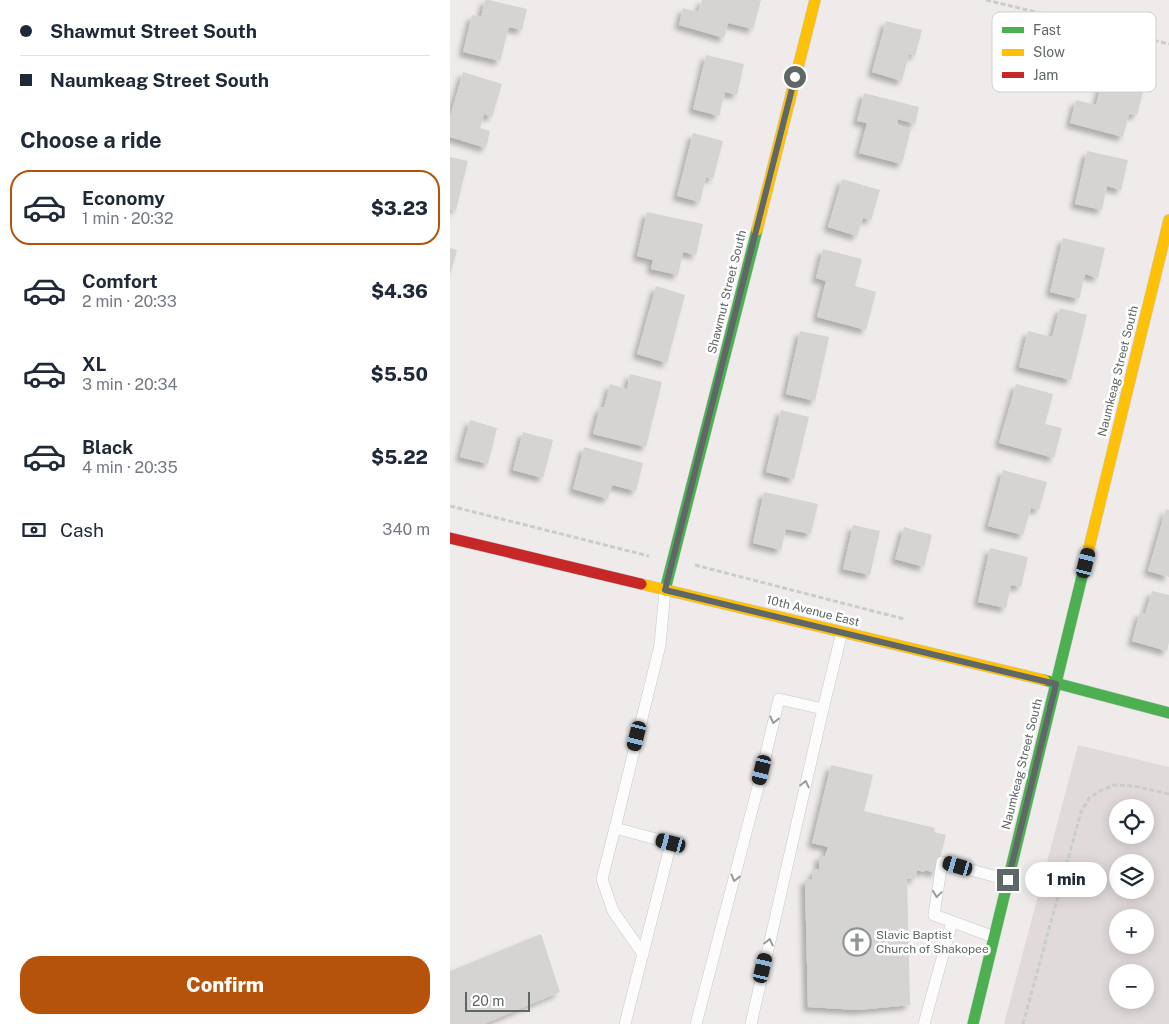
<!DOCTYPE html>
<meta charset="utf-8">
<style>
:root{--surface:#fff;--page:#f2f2f3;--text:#1f2937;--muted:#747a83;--line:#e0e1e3;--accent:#b45309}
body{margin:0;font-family:"Public Sans",sans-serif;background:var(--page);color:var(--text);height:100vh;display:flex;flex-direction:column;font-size:19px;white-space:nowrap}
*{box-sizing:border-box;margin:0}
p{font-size:16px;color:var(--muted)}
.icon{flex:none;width:28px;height:28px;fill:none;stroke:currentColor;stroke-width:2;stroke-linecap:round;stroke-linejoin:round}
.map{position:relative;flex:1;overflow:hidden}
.side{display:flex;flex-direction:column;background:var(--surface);width:450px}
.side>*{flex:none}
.guide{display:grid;align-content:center;height:110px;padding:0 20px;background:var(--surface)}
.buttons{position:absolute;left:659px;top:799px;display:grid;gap:10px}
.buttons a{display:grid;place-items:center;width:45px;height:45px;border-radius:50%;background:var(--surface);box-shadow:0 2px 12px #0003;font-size:25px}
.scale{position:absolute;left:15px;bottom:12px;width:65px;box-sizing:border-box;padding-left:5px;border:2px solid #5f6767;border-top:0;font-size:14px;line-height:18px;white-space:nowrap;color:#5f6767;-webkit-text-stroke:4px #fff;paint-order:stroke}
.end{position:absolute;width:22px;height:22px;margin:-11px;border:6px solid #5f6767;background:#fff;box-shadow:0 0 0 2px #fff}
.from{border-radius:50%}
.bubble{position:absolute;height:35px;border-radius:18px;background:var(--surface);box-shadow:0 2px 12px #0003;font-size:16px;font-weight:800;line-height:35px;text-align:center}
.car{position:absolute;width:15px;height:30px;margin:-15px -8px;border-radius:6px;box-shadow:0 0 4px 1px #0007;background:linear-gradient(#222 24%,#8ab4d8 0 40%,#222 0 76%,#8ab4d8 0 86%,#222 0)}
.guide b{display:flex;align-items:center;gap:18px;height:48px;font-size:19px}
.guide b+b{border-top:1px solid var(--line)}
.guide i{width:12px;height:12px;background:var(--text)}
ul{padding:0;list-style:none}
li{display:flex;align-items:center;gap:15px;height:75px;margin:0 10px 8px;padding:0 10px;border:2px solid transparent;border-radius:20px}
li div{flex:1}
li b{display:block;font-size:19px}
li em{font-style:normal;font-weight:800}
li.current{border-color:var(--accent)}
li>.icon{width:45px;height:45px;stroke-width:1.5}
h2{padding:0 20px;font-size:22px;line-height:60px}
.pay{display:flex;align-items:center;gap:12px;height:55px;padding:0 20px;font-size:19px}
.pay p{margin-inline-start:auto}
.cta{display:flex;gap:10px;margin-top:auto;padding:10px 20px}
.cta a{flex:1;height:58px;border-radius:20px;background:var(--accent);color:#fff;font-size:20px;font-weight:800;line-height:58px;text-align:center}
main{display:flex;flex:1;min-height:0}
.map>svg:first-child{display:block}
.education{fill:#e0dbda;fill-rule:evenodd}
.building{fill:#d6d3d3;filter:url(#shadow)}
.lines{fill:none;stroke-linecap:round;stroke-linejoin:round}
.lane-casing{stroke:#c9c9c8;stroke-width:12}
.fast-casing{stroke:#c9c9c9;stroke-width:12}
.slow-casing{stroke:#c9c9c9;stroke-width:12}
.jam-casing{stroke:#c9c9c9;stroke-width:12}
.path{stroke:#caceca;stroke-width:3;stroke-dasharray:5 2.5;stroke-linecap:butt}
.lane{stroke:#fcfcfc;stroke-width:11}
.fast{stroke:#4caf50;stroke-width:11}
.slow{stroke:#ffc107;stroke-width:11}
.jam{stroke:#c62828;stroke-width:11}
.oneway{stroke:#969b9b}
.route{stroke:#5f6767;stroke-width:6}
.labels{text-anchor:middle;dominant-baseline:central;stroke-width:5;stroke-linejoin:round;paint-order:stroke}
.street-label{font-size:12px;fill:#5f6767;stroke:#fff}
.poi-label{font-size:12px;fill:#5f6767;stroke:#fff;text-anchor:start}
.key{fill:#fff;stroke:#cfd1d1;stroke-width:1}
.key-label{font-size:14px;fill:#5f6767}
</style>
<main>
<section class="side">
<div class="guide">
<b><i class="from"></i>Shawmut Street South</b>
<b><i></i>Naumkeag Street South</b>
</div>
<h2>Choose a ride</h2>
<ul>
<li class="current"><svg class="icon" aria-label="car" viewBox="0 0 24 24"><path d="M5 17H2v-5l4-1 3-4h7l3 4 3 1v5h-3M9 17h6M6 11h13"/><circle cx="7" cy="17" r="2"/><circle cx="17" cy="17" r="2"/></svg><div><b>Economy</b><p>1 min · 20:32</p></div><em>$3.23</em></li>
<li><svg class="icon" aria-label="car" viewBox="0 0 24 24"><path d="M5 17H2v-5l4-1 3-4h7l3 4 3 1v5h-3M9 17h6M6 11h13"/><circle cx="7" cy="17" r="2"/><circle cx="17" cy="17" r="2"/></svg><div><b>Comfort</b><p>2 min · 20:33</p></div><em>$4.36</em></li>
<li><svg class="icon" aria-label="car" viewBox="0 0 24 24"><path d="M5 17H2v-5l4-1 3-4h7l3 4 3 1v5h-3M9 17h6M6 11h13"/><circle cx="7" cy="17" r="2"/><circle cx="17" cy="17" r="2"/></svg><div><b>XL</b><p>3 min · 20:34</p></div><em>$5.50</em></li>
<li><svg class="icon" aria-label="car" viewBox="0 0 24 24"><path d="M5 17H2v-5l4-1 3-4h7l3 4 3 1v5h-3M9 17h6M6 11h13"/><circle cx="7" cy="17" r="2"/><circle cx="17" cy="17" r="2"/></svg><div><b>Black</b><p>4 min · 20:35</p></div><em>$5.22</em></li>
</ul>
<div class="pay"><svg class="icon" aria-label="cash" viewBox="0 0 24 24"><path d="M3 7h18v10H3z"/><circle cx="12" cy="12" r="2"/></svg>Cash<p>340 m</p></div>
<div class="cta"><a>Confirm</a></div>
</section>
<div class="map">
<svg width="719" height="1024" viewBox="0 0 719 1024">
<defs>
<filter id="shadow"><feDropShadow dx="-4.5" dy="4.5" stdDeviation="2.5" flood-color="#0004"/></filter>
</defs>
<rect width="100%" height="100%" fill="#eeebea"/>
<path class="education" d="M628 745 719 767V1024H554ZM668 808H695V835H668ZM668 862H695V890H668ZM668 918H695V945H668ZM668 972H695V1000H668Z"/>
<g class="building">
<polygon points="35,0 39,0 77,9 72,30 59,27 50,61 13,52 22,15 31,17"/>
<polygon points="252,0 311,0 303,29 278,23 274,38 229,25 233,8 248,12"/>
<polygon points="436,21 472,30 465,56 459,54 452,81 422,72"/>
<polygon points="256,55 294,64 287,95 275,92 269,116 243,109"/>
<polygon points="13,72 52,84 42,117 34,114 30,128 40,131 36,148 0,137 0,117"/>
<polygon points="654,74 695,84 687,115 679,114 673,137 620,123 626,100 646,105"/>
<polygon points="414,93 469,107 465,124 448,119 447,126 461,129 452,164 409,153 417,123 407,121"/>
<polygon points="243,133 273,141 263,179 256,177 250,202 227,196"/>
<polygon points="637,151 678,160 671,190 657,186 652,210 625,204"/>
<polygon points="0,157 18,161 6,210 0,209"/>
<polygon points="392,179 430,190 421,220 413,218 407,236 378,227"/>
<polygon points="197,212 253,224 246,255 233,252 228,275 201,269 203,260 187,256"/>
<polygon points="613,238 655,248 648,278 635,274 629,299 600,292"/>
<polygon points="0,248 7,250 1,272 0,272"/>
<polygon points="373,249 412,259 405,286 426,292 416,330 367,317 376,281 366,278"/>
<polygon points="206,286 235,295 217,363 187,354"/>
<polygon points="610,308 637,315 621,380 569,367 578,331 602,337"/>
<polygon points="350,331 379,337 365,401 336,394"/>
<polygon points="180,374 212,382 196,447 143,434 150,407 154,408 160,384 177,389"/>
<polygon points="566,384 603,394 595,424 612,428 604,458 549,443"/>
<polygon points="331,410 359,417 344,479 316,472"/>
<polygon points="20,420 47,428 38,464 10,457"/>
<polygon points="73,432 103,440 93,478 63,470"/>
<polygon points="134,447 193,463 186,491 162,485 158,499 123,489"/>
<polygon points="553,470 597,482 589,510 581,508 573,535 538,526"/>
<polygon points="314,492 368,504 361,534 336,529 331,550 303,543"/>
<polygon points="716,509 719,510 719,577 698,571"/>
<polygon points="403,525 430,531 420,575 393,569"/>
<polygon points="454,527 482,535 474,567 445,559"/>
<polygon points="540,548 578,557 571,587 561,585 556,608 528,602"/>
<polygon points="702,591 719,595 719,642 717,651 682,641 690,612 695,614"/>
<polygon points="381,765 423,775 414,811 485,828 484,832 496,835 486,873 475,870 474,872 467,870 465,879 457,879 460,1005 408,1010 358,1007 355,880 362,879 362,875 365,870 369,869 369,856 375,856 378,847 362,843"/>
<polygon points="91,934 110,992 34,1024 0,1024 0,971"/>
</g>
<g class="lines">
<g class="lane-casing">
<g id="lane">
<polyline points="165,828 152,879 163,911 193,954"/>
<polyline points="544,937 484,915 492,862 558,880"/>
<polyline points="175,1024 221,843 165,828 210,645 215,590"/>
<polyline points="246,1024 308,787 329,699 373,709"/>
<polyline points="301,1024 373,709 392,632"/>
<polyline points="474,1024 502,922"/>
</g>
</g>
<g class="fast-casing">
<g id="fast">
<polyline points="215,590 307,230"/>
<polyline points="594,680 719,713"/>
<polyline points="523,1024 636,560"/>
</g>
</g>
<g class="slow-casing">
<g id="slow">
<polyline points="307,230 365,0"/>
<polyline points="636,560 719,220"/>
<polyline points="191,584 594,680"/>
</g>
</g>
<g class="jam-casing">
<polyline id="jam" points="0,538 191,584"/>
</g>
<g class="path">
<polyline points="536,0 719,44"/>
<polyline points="0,506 199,556"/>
<polyline points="245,565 454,619"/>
<polyline points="573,1024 631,812 639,798 650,791 664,785 684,786 719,794"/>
</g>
<use href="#lane" class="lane"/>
<use href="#fast" class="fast"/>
<use href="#slow" class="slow"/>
<use href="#jam" class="jam"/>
</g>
<defs><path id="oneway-chevron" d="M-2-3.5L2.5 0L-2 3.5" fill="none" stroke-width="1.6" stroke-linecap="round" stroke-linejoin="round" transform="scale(1.25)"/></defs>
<g class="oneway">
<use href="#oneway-chevron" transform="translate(324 720) rotate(104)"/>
<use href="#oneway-chevron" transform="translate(355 784) rotate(-77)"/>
<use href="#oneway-chevron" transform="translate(285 878) rotate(104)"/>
<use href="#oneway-chevron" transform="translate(487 894) rotate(98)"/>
<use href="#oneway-chevron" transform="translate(319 942) rotate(-77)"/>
</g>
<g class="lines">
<polyline class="route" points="345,77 215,590 606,684 558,880"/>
</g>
<defs>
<g id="church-ring" transform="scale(1.4375)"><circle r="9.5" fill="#fff" stroke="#919595" stroke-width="1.5"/><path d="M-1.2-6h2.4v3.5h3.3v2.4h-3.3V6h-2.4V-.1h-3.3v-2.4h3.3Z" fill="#919595"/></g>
</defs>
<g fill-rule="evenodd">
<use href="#church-ring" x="407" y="942"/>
</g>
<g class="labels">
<g class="street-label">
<text transform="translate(277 292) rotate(-76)">Shawmut Street South</text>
<text transform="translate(668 371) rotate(-76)">Naumkeag Street South</text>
<text transform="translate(363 611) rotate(14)">10th Avenue East</text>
<text transform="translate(572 764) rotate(-76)">Naumkeag Street South</text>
</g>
<g class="poi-label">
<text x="426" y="935">Slavic Baptist<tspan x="426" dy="14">Church of Shakopee</tspan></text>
</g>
</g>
<rect x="542" y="12" width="164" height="80" rx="8" class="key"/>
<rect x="552" y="27" width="22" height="6" fill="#4caf50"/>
<rect x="552" y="49" width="22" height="7" fill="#ffc107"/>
<rect x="552" y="72" width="22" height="6" fill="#c62828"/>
<g class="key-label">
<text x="583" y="35">Fast</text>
<text x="583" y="57">Slow</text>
<text x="583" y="80">Jam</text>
</g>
</svg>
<div class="buttons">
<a><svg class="icon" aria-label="locate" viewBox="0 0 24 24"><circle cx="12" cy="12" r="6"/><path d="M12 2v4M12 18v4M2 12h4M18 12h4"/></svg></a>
<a><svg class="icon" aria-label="layers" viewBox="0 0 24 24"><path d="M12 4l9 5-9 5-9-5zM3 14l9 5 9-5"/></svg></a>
<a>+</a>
<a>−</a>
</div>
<div class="scale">20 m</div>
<i class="end from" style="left:345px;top:77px"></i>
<i class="end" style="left:558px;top:880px"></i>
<div class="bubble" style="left:575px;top:862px;width:82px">1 min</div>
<i class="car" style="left:636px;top:563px;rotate:14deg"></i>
<i class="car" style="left:187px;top:736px;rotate:194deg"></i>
<i class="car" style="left:312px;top:770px;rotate:194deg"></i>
<i class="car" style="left:221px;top:843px;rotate:285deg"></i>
<i class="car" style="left:508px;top:866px;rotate:286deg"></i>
<i class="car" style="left:313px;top:968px;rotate:13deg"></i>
</div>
</main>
